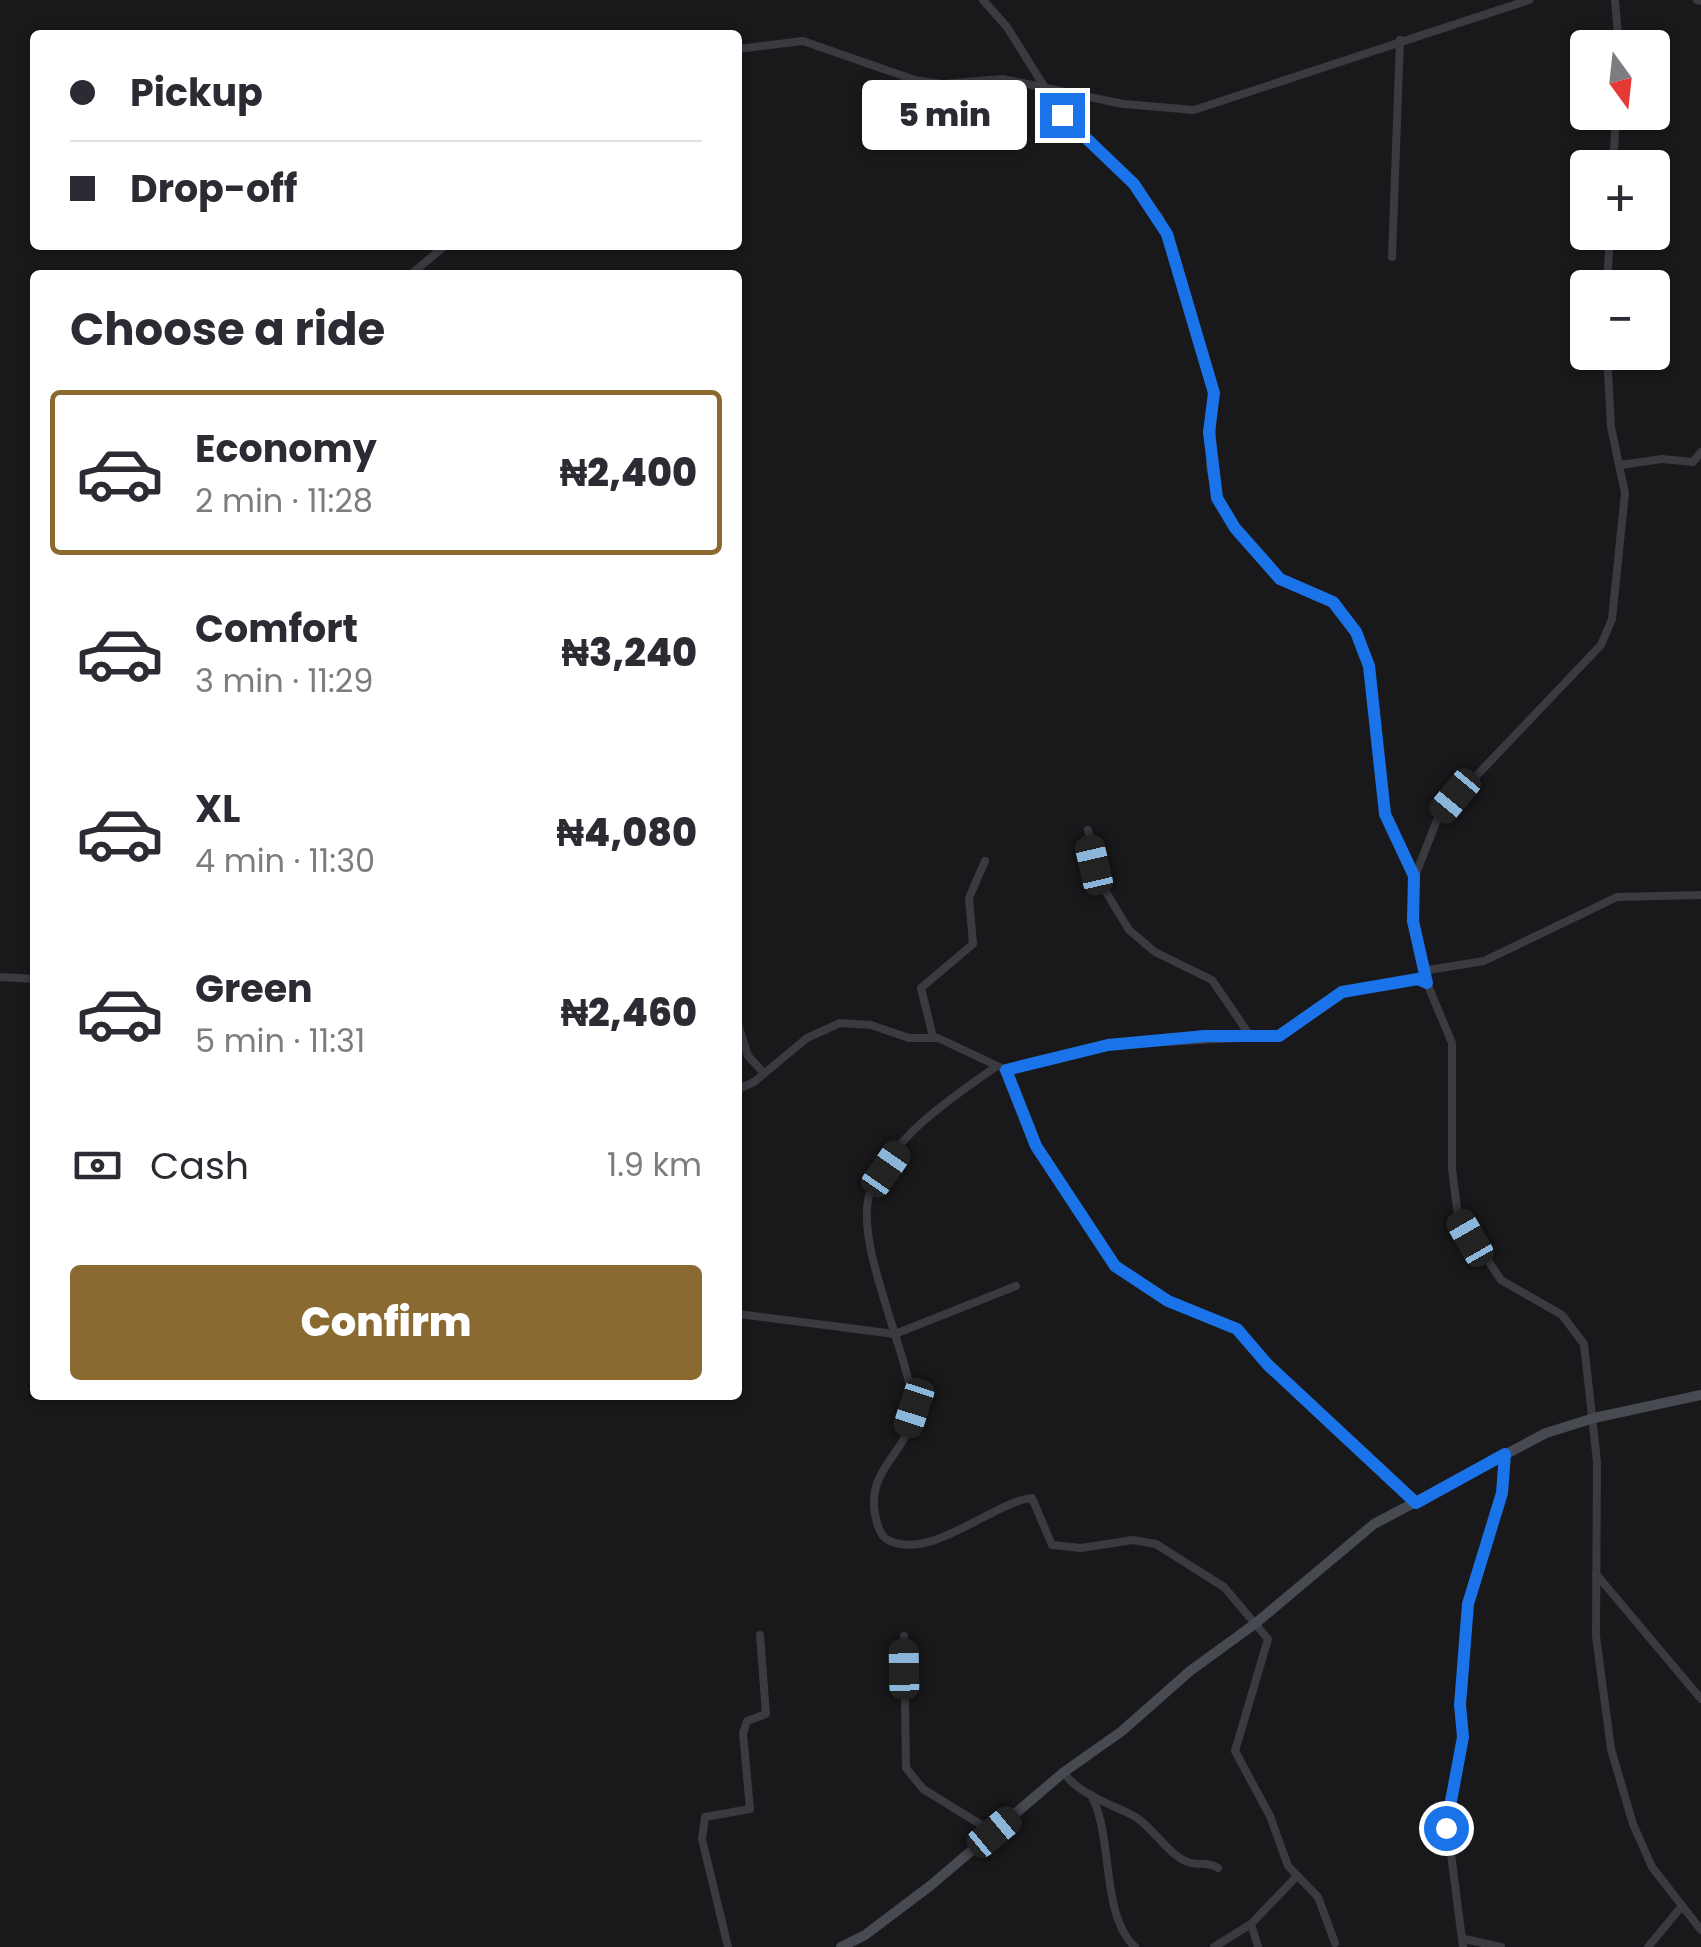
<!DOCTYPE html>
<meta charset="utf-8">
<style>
:root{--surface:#fff;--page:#f7f7f7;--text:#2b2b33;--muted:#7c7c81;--line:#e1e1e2;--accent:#8a6a31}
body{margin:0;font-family:Poppins,sans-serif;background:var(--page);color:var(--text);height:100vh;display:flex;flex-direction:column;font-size:38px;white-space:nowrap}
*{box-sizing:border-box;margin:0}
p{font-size:32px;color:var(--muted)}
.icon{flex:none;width:55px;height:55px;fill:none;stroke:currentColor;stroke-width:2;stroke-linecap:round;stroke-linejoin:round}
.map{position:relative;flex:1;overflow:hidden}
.side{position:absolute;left:30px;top:270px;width:712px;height:1130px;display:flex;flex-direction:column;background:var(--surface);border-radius:10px;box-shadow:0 2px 8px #0004}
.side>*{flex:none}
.hud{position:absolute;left:30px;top:30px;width:712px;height:220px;border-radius:10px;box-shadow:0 2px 8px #0004;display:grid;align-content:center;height:220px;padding:0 40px;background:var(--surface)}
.needle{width:65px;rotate:165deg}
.controls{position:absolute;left:1570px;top:30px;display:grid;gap:20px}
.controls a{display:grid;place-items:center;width:100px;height:100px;border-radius:10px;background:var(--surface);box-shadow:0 2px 8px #0004;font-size:50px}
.end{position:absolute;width:45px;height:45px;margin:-22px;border:12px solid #1a73e8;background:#fff;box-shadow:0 0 0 5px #fff}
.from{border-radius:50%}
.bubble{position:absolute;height:70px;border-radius:10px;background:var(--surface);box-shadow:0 2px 8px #0004;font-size:32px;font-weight:800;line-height:70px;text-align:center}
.car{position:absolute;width:30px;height:60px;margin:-30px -15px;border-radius:12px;box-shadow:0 0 8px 2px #0007;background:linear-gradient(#222 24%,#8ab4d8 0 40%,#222 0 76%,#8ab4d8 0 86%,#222 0)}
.hud b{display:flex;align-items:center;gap:35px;height:95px;font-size:38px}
.hud b+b{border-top:2px solid var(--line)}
.hud i{width:25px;height:25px;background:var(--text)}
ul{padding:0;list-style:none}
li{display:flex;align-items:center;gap:30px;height:165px;margin:0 20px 15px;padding:0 20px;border:5px solid transparent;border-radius:10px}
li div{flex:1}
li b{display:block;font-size:38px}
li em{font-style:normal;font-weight:800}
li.on{border-color:var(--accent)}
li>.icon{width:90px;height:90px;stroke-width:1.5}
h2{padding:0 40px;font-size:45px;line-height:120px}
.pay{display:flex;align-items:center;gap:25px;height:110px;padding:0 40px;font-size:38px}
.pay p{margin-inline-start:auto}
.button{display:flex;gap:20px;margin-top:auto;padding:20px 40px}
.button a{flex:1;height:115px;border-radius:10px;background:var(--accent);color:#fff;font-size:40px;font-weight:800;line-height:115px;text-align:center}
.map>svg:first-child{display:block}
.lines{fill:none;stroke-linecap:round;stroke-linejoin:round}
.street{stroke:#393b41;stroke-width:8}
.secondary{stroke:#474a51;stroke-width:10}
.route{stroke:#1a73e8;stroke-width:12}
</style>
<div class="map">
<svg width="1701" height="1947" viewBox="0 0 1701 1947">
<rect width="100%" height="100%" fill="#19191b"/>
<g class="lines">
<g class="street">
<polyline points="983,0 1007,27 1062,115 1133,184 1160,218 1214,393 1210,467 1217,497 1235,528 1279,579 1333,602 1356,632 1369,666 1385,814 1415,876 1413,921 1422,971 1452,1043 1452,1169 1458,1216 1501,1280 1562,1315 1584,1344 1597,1462 1596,1636 1611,1749 1633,1824 1652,1867 1701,1930"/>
<polyline points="1615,0 1619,48"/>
<polyline points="1697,0 1701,1"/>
<polyline points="738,49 803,41 915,80 942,84 1003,79 1123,104 1194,110 1529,0"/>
<polyline points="1613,168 1616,112"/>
<polyline points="1392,257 1400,40"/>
<polyline points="410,275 446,245"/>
<polyline points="1607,288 1610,232"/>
<polyline points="1620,465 1662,459 1693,462 1701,452"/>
<polyline points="1088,830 1103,887 1129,930 1155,952 1212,980 1251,1037"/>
<polyline points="1415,876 1439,815 1601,645 1612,619 1625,493 1611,427 1607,352"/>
<polyline points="1422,971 1484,961 1617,897 1701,895"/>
<polyline points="0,977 35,979"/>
<polyline points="738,1024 748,1056 764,1073"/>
<polyline points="933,1037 921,988 973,944 969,898 985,861"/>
<path d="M994 1068C947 1101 895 1135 871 1190 851 1237 908 1351 913 1405 917 1450 860 1466 877 1523 879 1530 882 1538 890 1541 933 1560 995 1501 1032 1498L1052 1545 1081 1548 1133 1540 1156 1544 1224 1587 1268 1639 1235 1751 1270 1816 1288 1866 1318 1897 1335 1943"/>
<polyline points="1006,1070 1036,1146 1115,1266 1168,1301 1237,1329 1268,1365 1417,1503"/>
<polyline points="738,1089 754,1082 807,1038 840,1023 871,1025 909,1038 938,1038 1006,1070 1108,1045 1279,1036 1342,992 1418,979 1427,983"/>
<polyline points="738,1314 895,1334 1016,1286"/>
<polyline points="1596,1574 1701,1699"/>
<polyline points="904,1636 906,1768 923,1789 993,1832"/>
<path d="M1064 1772C1074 1792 1115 1806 1134 1816 1153 1827 1168 1855 1188 1862 1199 1866 1207 1861 1218 1868"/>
<path d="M1091 1795C1114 1836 1100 1915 1135 1947"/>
<polyline points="1464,1939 1501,1947"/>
<polyline points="728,1947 702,1839 705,1817 750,1809 743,1733 747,1721 766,1714 760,1635"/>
<polyline points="1214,1947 1251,1924"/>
<polyline points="1258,1947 1251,1924 1297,1876"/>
<polyline points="1463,1947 1446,1815 1463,1737 1460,1705 1468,1604 1502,1493 1505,1455"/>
<polyline points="1648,1947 1682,1906"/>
</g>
<polyline class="secondary" points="841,1947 865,1935 930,1886 1064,1772 1122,1731 1190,1671 1256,1623 1374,1524 1546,1433 1594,1418 1701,1395"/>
</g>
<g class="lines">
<polyline class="route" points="1062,115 1134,184 1167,234 1214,393 1209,432 1217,498 1235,528 1280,579 1333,602 1356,632 1369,666 1385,814 1414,876 1413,921 1427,983 1418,979 1342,992 1279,1036 1205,1036 1108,1045 1006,1070 1036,1146 1115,1266 1168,1301 1237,1329 1268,1365 1416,1503 1505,1454 1502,1493 1468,1604 1460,1705 1463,1737 1446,1828"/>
</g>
</svg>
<div class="controls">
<a><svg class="needle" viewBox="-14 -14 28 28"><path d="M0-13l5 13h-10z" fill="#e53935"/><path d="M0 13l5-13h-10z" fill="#7c7c81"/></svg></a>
<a>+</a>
<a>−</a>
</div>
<i class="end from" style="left:1446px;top:1828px"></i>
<i class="end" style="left:1062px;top:115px"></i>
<div class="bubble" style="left:862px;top:80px;width:165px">5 min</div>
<i class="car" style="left:1455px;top:796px;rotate:220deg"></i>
<i class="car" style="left:1094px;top:865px;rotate:347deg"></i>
<i class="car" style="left:886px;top:1169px;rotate:35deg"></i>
<i class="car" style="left:1470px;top:1238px;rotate:330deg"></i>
<i class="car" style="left:914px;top:1408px;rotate:198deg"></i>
<i class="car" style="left:904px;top:1669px;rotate:359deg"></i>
<i class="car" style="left:994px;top:1832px;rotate:50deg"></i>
<div class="hud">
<b><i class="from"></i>Pickup</b>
<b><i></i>Drop-off</b>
</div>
<section class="side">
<h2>Choose a ride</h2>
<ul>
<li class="on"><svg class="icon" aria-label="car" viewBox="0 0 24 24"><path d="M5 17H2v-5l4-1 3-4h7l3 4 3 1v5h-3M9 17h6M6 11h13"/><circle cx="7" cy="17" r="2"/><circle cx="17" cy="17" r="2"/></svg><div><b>Economy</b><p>2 min · 11:28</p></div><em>₦2,400</em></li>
<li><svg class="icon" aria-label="car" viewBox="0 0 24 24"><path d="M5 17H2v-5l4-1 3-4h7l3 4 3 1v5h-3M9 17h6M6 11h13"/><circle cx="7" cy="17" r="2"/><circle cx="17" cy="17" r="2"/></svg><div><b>Comfort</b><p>3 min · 11:29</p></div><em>₦3,240</em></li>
<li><svg class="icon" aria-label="car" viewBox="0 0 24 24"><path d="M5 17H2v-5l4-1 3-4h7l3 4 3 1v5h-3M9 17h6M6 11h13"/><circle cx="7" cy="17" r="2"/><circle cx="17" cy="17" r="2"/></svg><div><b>XL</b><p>4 min · 11:30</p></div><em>₦4,080</em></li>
<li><svg class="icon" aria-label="car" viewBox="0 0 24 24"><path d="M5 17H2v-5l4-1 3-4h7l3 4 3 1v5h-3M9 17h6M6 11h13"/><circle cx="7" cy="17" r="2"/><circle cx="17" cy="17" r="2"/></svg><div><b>Green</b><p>5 min · 11:31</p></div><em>₦2,460</em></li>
</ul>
<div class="pay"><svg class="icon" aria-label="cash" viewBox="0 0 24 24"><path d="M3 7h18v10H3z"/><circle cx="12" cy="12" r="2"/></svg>Cash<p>1.9 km</p></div>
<div class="button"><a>Confirm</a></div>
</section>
</div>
